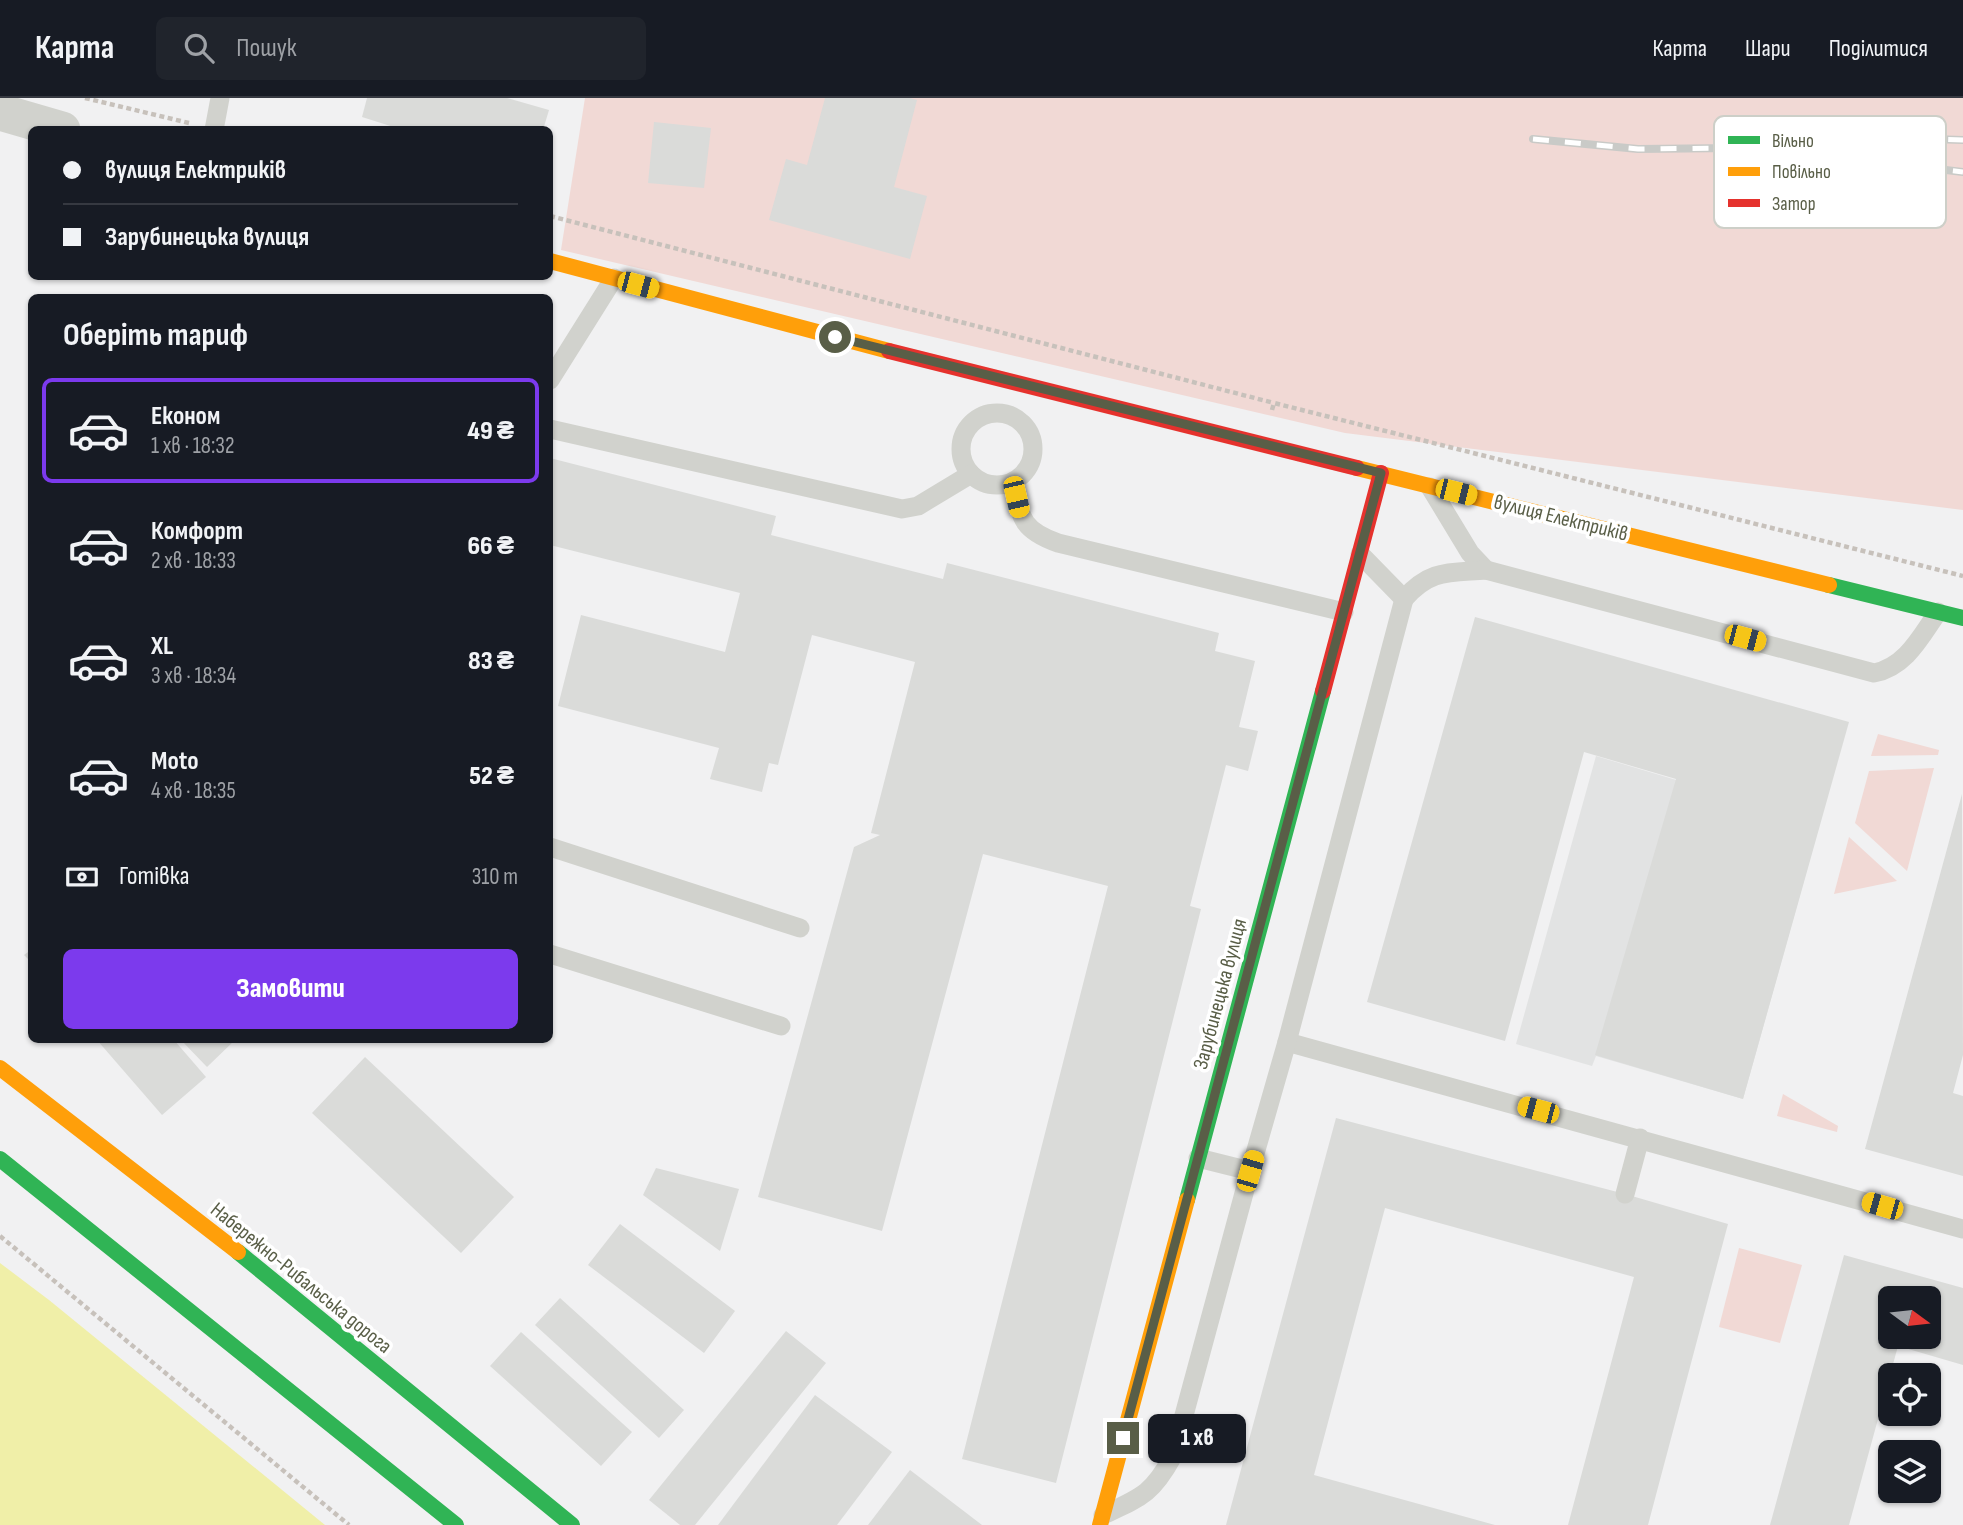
<!DOCTYPE html>
<html lang="uk">
<meta charset="utf-8">
<style>
:root{--surface:#171b24;--page:#20242c;--text:#f1f3f6;--muted:#9ea1a6;--line:#363941;--accent:#7c3aed}
body{margin:0;font-family:"Sofia Sans Condensed",sans-serif;background:var(--page);color:var(--text);height:100vh;display:flex;flex-direction:column;font-size:26px;white-space:nowrap}
*{box-sizing:border-box;margin:0}
p{font-size:23px;color:var(--muted)}
.icon{flex:none;width:38px;height:38px;fill:none;stroke:currentColor;stroke-width:2;stroke-linecap:round;stroke-linejoin:round}
.map{position:relative;flex:1;overflow:hidden}
.panel{position:absolute;left:28px;top:196px;width:525px;height:749px;display:flex;flex-direction:column;background:var(--surface);border-radius:10px;box-shadow:0 2px 5px #0004}
.panel>*{flex:none}
.banner{position:absolute;left:28px;top:28px;width:525px;height:154px;border-radius:10px;box-shadow:0 2px 5px #0004;display:grid;align-content:center;height:154px;padding:0 35px;background:var(--surface)}
.needle{width:46px;rotate:105deg}
.fabs{position:absolute;left:1878px;top:1188px;display:grid;gap:14px}
.fabs a{display:grid;place-items:center;width:63px;height:63px;border-radius:10px;background:var(--surface);box-shadow:0 2px 5px #0004;font-size:35px}
.end{position:absolute;width:32px;height:32px;margin:-16px;border:9px solid #595e47;background:#fff;box-shadow:0 0 0 4px #fff}
.from{border-radius:50%}
.bubble{position:absolute;height:49px;border-radius:10px;background:var(--surface);box-shadow:0 2px 5px #0004;font-size:23px;font-weight:800;line-height:49px;text-align:center}
.car{position:absolute;width:21px;height:42px;margin:-21px -10px;border-radius:9px;box-shadow:0 0 5px 2px #0007;background:linear-gradient(#f5c518 24%,#345 0 40%,#f5c518 0 76%,#345 0 86%,#f5c518 0)}
.banner b{display:flex;align-items:center;gap:24px;height:66px;font-size:26px}
.banner b+b{border-top:2px solid var(--line)}
.banner i{width:18px;height:18px;background:var(--text)}
ul{padding:0;list-style:none}
li{display:flex;align-items:center;gap:21px;height:105px;margin:0 14px 10px;padding:0 21px;border:4px solid transparent;border-radius:10px}
li div{flex:1}
li b{display:block;font-size:26px}
li em{font-style:normal;font-weight:800}
li.on{border-color:var(--accent)}
li>.icon{width:63px;height:63px;stroke-width:1.5}
h2{padding:0 35px;font-size:32px;line-height:84px}
.pay{display:flex;align-items:center;gap:18px;height:77px;padding:0 35px;font-size:26px}
.pay p{margin-inline-start:auto}
.button{display:flex;gap:14px;margin-top:auto;padding:14px 35px}
.button a{flex:1;height:80px;border-radius:10px;background:var(--accent);color:#fff;font-size:28px;font-weight:800;line-height:80px;text-align:center}
header{display:flex;align-items:center;gap:42px;box-sizing:border-box;height:98px;padding:0 35px;background:var(--surface);border-bottom:2px solid var(--line)}
header strong{font-size:33px}
nav{display:flex;gap:38px;margin-inline-start:auto;font-size:24px}
.search{width:490px;height:63px;background:var(--page);display:flex;align-items:center;gap:18px;box-sizing:border-box;padding:0 24px;border-radius:10px;color:var(--muted);font-size:26px}
.map>svg:first-child{display:block}
.education{fill:#e2e3e3}
.green{fill:#f1d9d5}
.water{fill:#f0efa8}
.building{fill:#dadbd9;fill-rule:evenodd}
.lines{fill:none;stroke-linecap:round;stroke-linejoin:round}
.path{stroke:#c7c1bb;stroke-width:4.5;stroke-dasharray:5 3.5;stroke-linecap:butt}
.lane{stroke:#d1d2cd;stroke-width:19}
.street{stroke:#d1d2cd;stroke-width:37}
.fast{stroke:#30b455;stroke-width:16}
.slow{stroke:#ff9f0a;stroke-width:16}
.jam{stroke:#e5322d;stroke-width:16}
.rail-casing{stroke:#c9cac7;stroke-width:8}
.rail{stroke:#fff;stroke-width:5;stroke-dasharray:16;stroke-linecap:butt}
.route{stroke:#595e47;stroke-width:9}
.labels{text-anchor:middle;dominant-baseline:central;stroke-width:7;stroke-linejoin:round;paint-order:stroke}
.street-label{font-size:21px;fill:#595e47;stroke:#fff}
.key{fill:#fff;stroke:#cdcfc8;stroke-width:2}
.key-label{font-size:19px;fill:#595e47}
</style>
<header>
<strong>Карта</strong>
<div class="search"><svg class="icon" aria-label="search" viewBox="0 0 24 24"><circle cx="10" cy="10" r="6"/><path d="M15 15l6 6"/></svg>Пошук</div>
<nav><a>Карта</a><a>Шари</a><a>Поділитися</a></nav>
</header>
<div class="map">
<svg width="1963" height="1427" viewBox="0 0 1963 1427">
<rect width="100%" height="100%" fill="#f1f1f2"/>
<polygon class="education" points="1596,658 1820,725 1743,1001 1596,958 1592,968 1516,946"/>
<g class="green">
<polygon points="585,0 1963,0 1963,412 1345,335 561,152"/>
<polygon points="1878,636 1939,652 1938,657 1871,658"/>
<polygon points="1934,670 1907,773 1855,725 1869,673"/>
<polygon points="1849,739 1897,783 1834,796"/>
<polygon points="1783,996 1838,1028 1837,1034 1777,1018"/>
<polygon points="1739,1150 1802,1167 1780,1245 1719,1229"/>
</g>
<polygon class="water" points="0,1165 49,1202 325,1427 0,1427"/>
<g class="building">
<polygon points="367,0 507,0 549,12 543,32 403,32 362,19"/>
<polygon points="825,0 910,0 917,2 894,89 927,98 910,161 769,122 786,61 807,67"/>
<polygon points="654,24 711,30 704,90 648,85"/>
<polygon points="550,360 776,418 771,437 943,481 947,465 1219,535 1215,553 1255,563 1239,629 1258,633 1248,673 1226,667 1190,808 1201,811 1056,1385 962,1361 1108,788 983,756 882,1133 758,1099 854,749 880,737 871,735 915,564 812,537 778,667 769,665 762,694 710,681 719,650 558,608 581,517 725,554 740,495 550,447"/>
<polygon points="1475,519 1849,624 1743,1001 1595,957 1676,681 1584,654 1505,943 1367,904"/>
<polygon points="1962,696 1963,957 1953,995 1963,998 1963,1078 1865,1051"/>
<polygon points="32,851 32,865 24,857"/>
<polygon points="97,942 174,942 206,979 162,1017"/>
<polygon points="181,942 235,942 207,969"/>
<polygon points="365,959 514,1099 461,1155 312,1015"/>
<polygon points="1336,1020 1625,1096 1728,1126 1648,1427 1568,1427 1634,1179 1385,1110 1314,1377 1495,1427 1226,1427"/>
<polygon points="656,1070 739,1091 720,1153 643,1097"/>
<polygon points="620,1126 735,1213 704,1255 588,1167"/>
<path d="M1844 1157 1963 1190V1267L1898 1248 1849 1427H1770ZM1890 1200H1928V1239H1890Z"/>
<polygon points="560,1200 684,1312 659,1340 535,1227"/>
<polygon points="786,1233 826,1265 695,1427 680,1427 649,1402"/>
<polygon points="521,1234 632,1334 601,1368 490,1268"/>
<polygon points="815,1297 892,1354 837,1427 718,1427"/>
<polygon points="910,1372 982,1427 868,1427"/>
</g>
<g class="lines">
<g class="path">
<polyline points="85,0 189,25"/>
<polyline points="550,118 1274,305"/>
<polyline points="1272,312 1274,305 1963,478"/>
<polyline points="0,1138 349,1427"/>
</g>
<g class="lane">
<polyline points="214,32 220,0"/>
<polyline points="550,282 614,180"/>
<circle cx="997" cy="351" r="36"/>
<polyline points="550,331 902,411 918,408 971,376"/>
<path d="M1013 384C1021 420 1021 432 1058 445L1344 514"/>
<polyline points="1430,389 1470,455 1486,472"/>
<path d="M1360 456 1404 501C1430 471 1449 475 1486 472L1874 575C1906 569 1921 538 1938 514"/>
<polyline points="550,749 800,830"/>
<polyline points="550,856 781,928"/>
<polyline points="1287,944 1963,1131"/>
<polyline points="1198,1060 1250,1073 1287,944 1404,501"/>
<polyline points="1625,1096 1640,1040"/>
<path d="M1103 1417C1142 1399 1152 1396 1173 1358L1250 1073"/>
</g>
<polyline class="street" points="0,14 62,32"/>
<g class="fast">
<polyline points="1829,487 1963,520"/>
<polyline points="0,1061 456,1427"/>
<polyline points="1187,1102 1323,593"/>
<polyline points="238,1154 572,1427"/>
</g>
<g class="slow">
<polyline points="550,163 889,253"/>
<polyline points="1357,370 1829,487"/>
<polyline points="0,970 238,1154"/>
<polyline points="1100,1427 1187,1102"/>
</g>
<g class="jam">
<polyline points="889,253 1357,370"/>
<polyline points="1323,593 1381,375"/>
</g>
<g class="rail-casing">
<g id="rail">
<polyline points="1533,41 1638,51 1736,50 1899,40 1963,42"/>
<polyline points="1794,54 1963,74"/>
</g>
</g>
<use href="#rail" class="rail"/>
</g>
<g class="lines">
<polyline class="route" points="835,239 1381,375 1123,1340"/>
</g>
<g class="labels">
<g class="street-label">
<text transform="translate(1561 420) rotate(14)">вулиця Електриків</text>
<text transform="translate(1220 896) rotate(-75)">Зарубинецька вулиця</text>
<text transform="translate(301 1180) rotate(39)">Набережно-Рибальська дорога</text>
</g>
</g>
<rect x="1714" y="18" width="232" height="112" rx="10" class="key"/>
<rect x="1728" y="38" width="32" height="8" fill="#30b455"/>
<rect x="1728" y="69" width="32" height="9" fill="#ff9f0a"/>
<rect x="1728" y="101" width="32" height="8" fill="#e5322d"/>
<g class="key-label">
<text x="1772" y="49">Вільно</text>
<text x="1772" y="80">Повільно</text>
<text x="1772" y="112">Затор</text>
</g>
</svg>
<div class="fabs">
<a><svg class="needle" viewBox="-14 -14 28 28"><path d="M0-13l5 13h-10z" fill="#e53935"/><path d="M0 13l5-13h-10z" fill="#9ea1a6"/></svg></a>
<a><svg class="icon" aria-label="locate" viewBox="0 0 24 24"><circle cx="12" cy="12" r="6"/><path d="M12 2v4M12 18v4M2 12h4M18 12h4"/></svg></a>
<a><svg class="icon" aria-label="layers" viewBox="0 0 24 24"><path d="M12 4l9 5-9 5-9-5zM3 14l9 5 9-5"/></svg></a>
</div>
<i class="end from" style="left:835px;top:239px"></i>
<i class="end" style="left:1123px;top:1340px"></i>
<div class="bubble" style="left:1148px;top:1316px;width:98px">1 хв</div>
<i class="car" style="left:638px;top:187px;rotate:105deg"></i>
<i class="car" style="left:1456px;top:394px;rotate:104deg"></i>
<i class="car" style="left:1016px;top:399px;rotate:167deg"></i>
<i class="car" style="left:1745px;top:540px;rotate:105deg"></i>
<i class="car" style="left:1538px;top:1012px;rotate:285deg"></i>
<i class="car" style="left:1250px;top:1073px;rotate:16deg"></i>
<i class="car" style="left:1882px;top:1108px;rotate:286deg"></i>
<div class="banner">
<b><i class="from"></i>вулиця Електриків</b>
<b><i></i>Зарубинецька вулиця</b>
</div>
<section class="panel">
<h2>Оберіть тариф</h2>
<ul>
<li class="on"><svg class="icon" aria-label="car" viewBox="0 0 24 24"><path d="M5 17H2v-5l4-1 3-4h7l3 4 3 1v5h-3M9 17h6M6 11h13"/><circle cx="7" cy="17" r="2"/><circle cx="17" cy="17" r="2"/></svg><div><b>Економ</b><p>1 хв · 18:32</p></div><em>49 ₴</em></li>
<li><svg class="icon" aria-label="car" viewBox="0 0 24 24"><path d="M5 17H2v-5l4-1 3-4h7l3 4 3 1v5h-3M9 17h6M6 11h13"/><circle cx="7" cy="17" r="2"/><circle cx="17" cy="17" r="2"/></svg><div><b>Комфорт</b><p>2 хв · 18:33</p></div><em>66 ₴</em></li>
<li><svg class="icon" aria-label="car" viewBox="0 0 24 24"><path d="M5 17H2v-5l4-1 3-4h7l3 4 3 1v5h-3M9 17h6M6 11h13"/><circle cx="7" cy="17" r="2"/><circle cx="17" cy="17" r="2"/></svg><div><b>XL</b><p>3 хв · 18:34</p></div><em>83 ₴</em></li>
<li><svg class="icon" aria-label="car" viewBox="0 0 24 24"><path d="M5 17H2v-5l4-1 3-4h7l3 4 3 1v5h-3M9 17h6M6 11h13"/><circle cx="7" cy="17" r="2"/><circle cx="17" cy="17" r="2"/></svg><div><b>Moto</b><p>4 хв · 18:35</p></div><em>52 ₴</em></li>
</ul>
<div class="pay"><svg class="icon" aria-label="cash" viewBox="0 0 24 24"><path d="M3 7h18v10H3z"/><circle cx="12" cy="12" r="2"/></svg>Готівка<p>310 m</p></div>
<div class="button"><a>Замовити</a></div>
</section>
</div>
